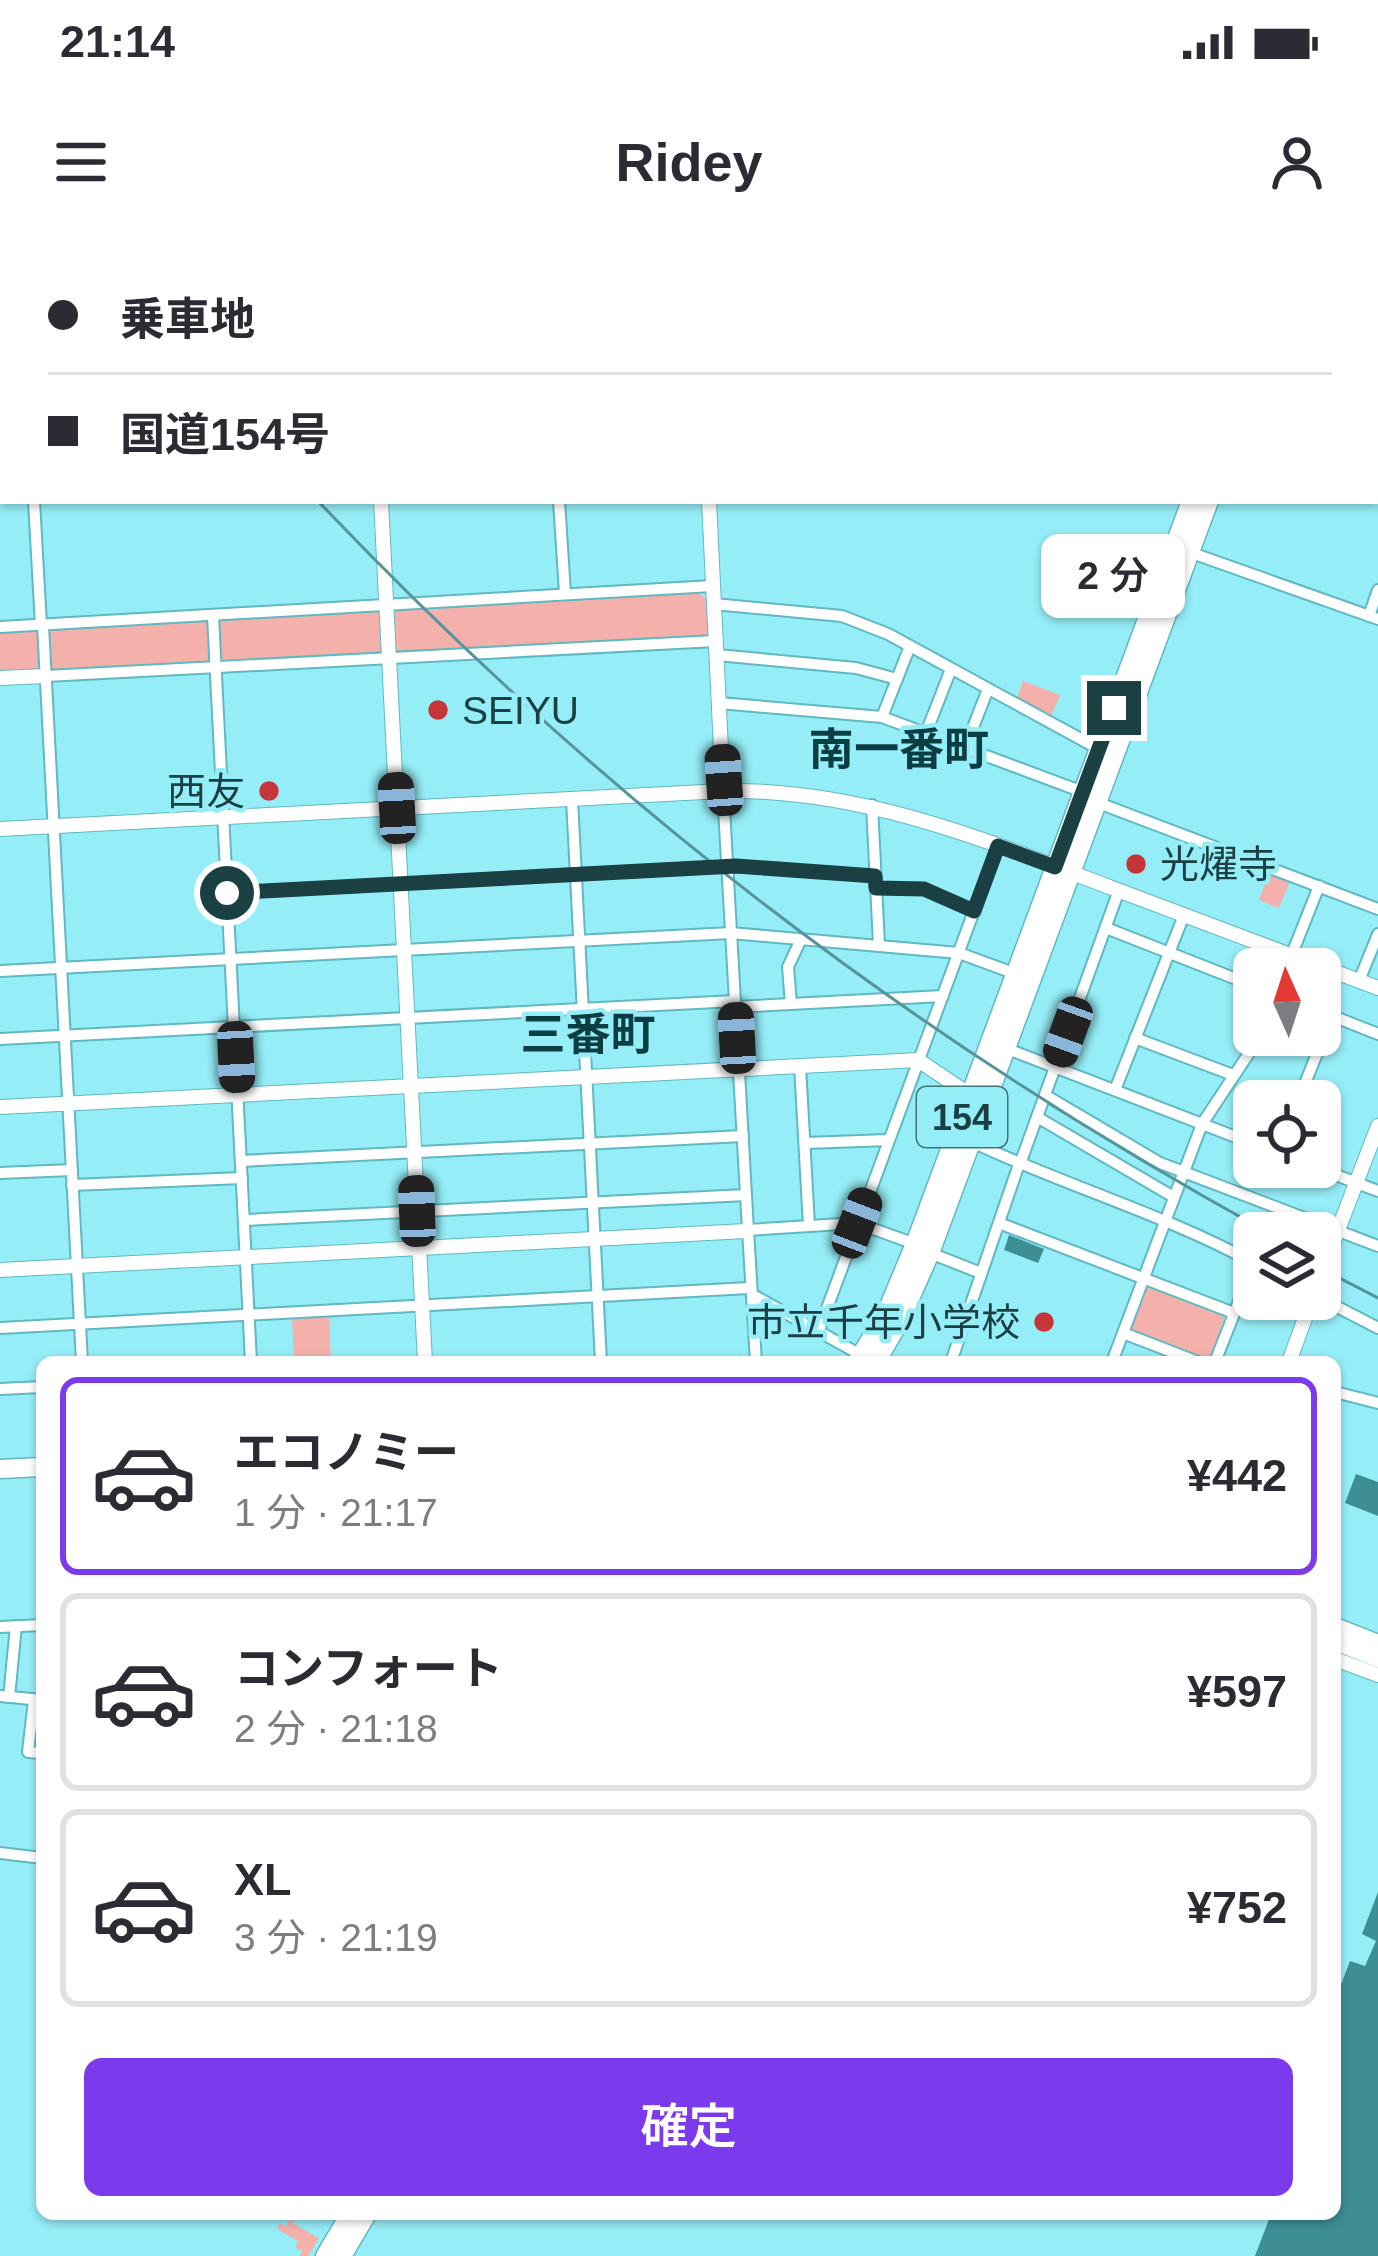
<!DOCTYPE html>
<html lang="ja">
<meta charset="utf-8">
<style>
:root{--surface:#fff;--page:#f7f7f7;--text:#2b2b33;--muted:#7c7c81;--line:#e1e1e2;--accent:#7c3aed}
body{margin:0;font-family:Arial,"Noto Sans JP",sans-serif;background:var(--page);color:var(--text);height:100vh;display:flex;flex-direction:column;font-size:45px;white-space:nowrap}
*{box-sizing:border-box;margin:0}
p{font-size:39px;color:var(--muted)}
.icon{flex:none;width:66px;height:66px;fill:none;stroke:currentColor;stroke-width:2;stroke-linecap:round;stroke-linejoin:round}
.map{position:relative;flex:1;overflow:hidden}
.panel{position:absolute;left:36px;top:1116px;width:1305px;height:864px;display:flex;flex-direction:column;background:var(--surface);border-radius:18px;box-shadow:0 3px 9px #0004}
.panel>*{flex:none}
.banner{position:absolute;left:0px;top:0px;width:1380px;height:264px;box-shadow:0 3px 9px #0004;display:grid;align-content:center;height:264px;padding:0 48px;background:var(--surface)}
.needle{width:78px;rotate:357deg}
.tools{position:absolute;left:1233px;top:708px;display:grid;gap:24px}
.tools a{display:grid;place-items:center;width:108px;height:108px;border-radius:18px;background:var(--surface);box-shadow:0 3px 9px #0004;font-size:60px}
.end{position:absolute;width:54px;height:54px;margin:-27px;border:15px solid #1a4044;background:#fff;box-shadow:0 0 0 6px #fff}
.from{border-radius:50%}
.bubble{position:absolute;height:84px;border-radius:18px;background:var(--surface);box-shadow:0 3px 9px #0004;font-size:39px;font-weight:600;line-height:84px;text-align:center}
.car{position:absolute;width:36px;height:72px;margin:-36px -18px;border-radius:15px;box-shadow:0 0 9px 3px #0007;background:linear-gradient(#222 24%,#8ab4d8 0 40%,#222 0 76%,#8ab4d8 0 86%,#222 0)}
.banner b{display:flex;align-items:center;gap:42px;height:114px;font-size:45px}
.banner b+b{border-top:3px solid var(--line)}
.banner i{width:30px;height:30px;background:var(--text)}
ul{padding:21px 0 0;list-style:none}
li{display:flex;align-items:center;gap:36px;height:198px;margin:0 24px 18px;padding:0 24px;border:6px solid var(--line);border-radius:18px}
li div{flex:1}
li b{display:block;font-size:45px}
li em{font-style:normal;font-weight:600}
li.selected{border-color:var(--accent)}
li>.icon{width:108px;height:108px;stroke-width:1.5}
.primary-button{display:flex;gap:24px;margin-top:auto;padding:24px 48px}
.primary-button a{flex:1;height:138px;border-radius:18px;background:var(--accent);color:#fff;font-size:48px;font-weight:600;line-height:138px;text-align:center}
.status{display:flex;justify-content:space-between;align-items:center;height:84px;padding:0 60px;background:var(--surface);direction:ltr}
.status svg{height:33px;fill:currentColor}
header{display:flex;justify-content:space-between;align-items:center;height:156px;padding:0 48px;background:var(--surface);font-size:54px;font-weight:600}
.map>svg:first-child{display:block}
.green{fill:#f4b1ab}
.water{fill:#3e8e96}
.lines{fill:none;stroke-linecap:round;stroke-linejoin:round}
.minor-casing{stroke:#60b9c2;stroke-width:14}
.tertiary-casing{stroke:#60b9c2;stroke-width:16}
.primary-casing{stroke:#60b9c2;stroke-width:21}
.trunk-casing{stroke:#60b9c2;stroke-width:21}
.minor{stroke:#fff;stroke-width:10}
.tertiary{stroke:#fff;stroke-width:14}
.primary{stroke:#fff;stroke-width:18}
.trunk{stroke:#fff;stroke-width:18}
.rail{stroke:#56949b;stroke-width:3}
.route{stroke:#1a4044;stroke-width:15}
.poi-dot{fill:#c53539;stroke:#95edf7;stroke-width:4.5}
.labels{text-anchor:middle;dominant-baseline:central;stroke-width:9;stroke-linejoin:round;paint-order:stroke}
.shield{fill:#95edf7;stroke:#3f747a;stroke-width:3}
.shield-label{font-size:36px;font-weight:bold;fill:#1a4044}
.poi-label{font-size:39px;fill:#1a4044;stroke:#95edf7;text-anchor:start}
.quarter-label{font-size:45px;font-weight:bold;fill:#0b3e43;stroke:#95edf7}
</style>
<div class="status"><b>21:14</b><svg viewBox="0 0 49 12"><path d="M0 12V9h3v3zM5 12V6h3v6zM10 12V3h3v9zM15 12V0h3v12zM26 1h20v11H26zM47 4h2v5h-2z"/></svg></div>
<header><svg class="icon" aria-label="menu" viewBox="0 0 24 24"><path d="M4 6h16M4 12h16M4 18h16"/></svg>Ridey<svg class="icon" aria-label="person" viewBox="0 0 24 24"><circle cx="12" cy="8" r="4"/><path d="M4 21q1-7 8-7t8 7"/></svg></header>
<div class="map">
<svg width="1378" height="2016" viewBox="0 0 1378 2016">
<rect width="100%" height="100%" fill="#95edf7"/>
<g class="green">
<polygon points="697,353 708,359 710,393 704,398 0,434 0,392"/>
<polygon points="1023,441 1060,455 1050,478 1017,458"/>
<polygon points="1268,634 1290,641 1279,668 1259,660"/>
<polygon points="1149,1044 1225,1074 1211,1120 1131,1092 1129,1088 1145,1046"/>
<polygon points="329,1074 331,1122 294,1122 292,1076"/>
<polygon points="293,1974 297,1974 292,1983 319,1998 308,2016 300,2016 302,2011 295,2007 298,2001 277,1989 280,1983 286,1986"/>
</g>
<g class="water">
<polygon points="1009,995 1044,1009 1038,1023 1004,1010"/>
<polygon points="1356,1234 1378,1242 1378,1276 1345,1263"/>
<polygon points="1378,1652 1378,2016 1255,2016 1271,1974 1335,1974 1335,1760 1350,1721 1365,1726 1376,1701 1362,1694"/>
</g>
<g class="lines">
<g class="minor-casing">
<g id="minor">
<polyline points="21,0 21,3"/>
<polyline points="194,0 194,3"/>
<polyline points="546,0 546,3"/>
<polyline points="945,0 945,3"/>
<polyline points="1025,0 1025,3"/>
<polyline points="1095,0 1096,3"/>
<polyline points="1139,0 1139,3"/>
<polyline points="846,2 907,0"/>
<polyline points="1224,3 1225,0"/>
<polyline points="0,6 3,6"/>
<polyline points="0,57 3,57"/>
<polyline points="0,178 3,178"/>
<polyline points="34,261 41,385"/>
<polyline points="559,261 565,353"/>
<polyline points="1189,312 1378,379"/>
<polyline points="714,364 842,376 888,394 1099,509"/>
<polyline points="213,376 251,1122"/>
<polyline points="1369,376 1378,350"/>
<polyline points="43,385 82,1122"/>
<polyline points="0,387 713,346"/>
<polyline points="717,415 856,428 897,439"/>
<polyline points="46,436 716,401"/>
<polyline points="719,463 882,477 1083,552"/>
<polyline points="882,477 910,406"/>
<polyline points="926,493 951,429"/>
<polyline points="965,508 988,449"/>
<polyline points="723,551 748,990"/>
<polyline points="572,559 601,1122"/>
<polyline points="1096,562 1378,669"/>
<polyline points="872,565 879,705"/>
<polyline points="876,648 924,649 974,671"/>
<polyline points="227,653 736,626 875,636"/>
<polyline points="1106,688 1254,746"/>
<polyline points="1286,729 1319,646"/>
<polyline points="0,731 731,693 959,713 1016,734"/>
<polyline points="1359,741 1378,694"/>
<polyline points="791,764 788,727 801,699"/>
<polyline points="735,767 943,756"/>
<polyline points="1320,771 1378,794"/>
<polyline points="1135,798 1233,835"/>
<polyline points="0,799 735,761"/>
<polyline points="1005,808 1254,904"/>
<polyline points="800,826 809,986"/>
<polyline points="1115,850 1184,675"/>
<polyline points="1045,855 1160,923 1378,1006"/>
<polyline points="1298,861 1332,776"/>
<polyline points="1037,877 1172,956"/>
<path d="M970 901C1063 945 1164 974 1254 1023"/>
<polyline points="805,903 888,900"/>
<polyline points="241,921 743,896"/>
<polyline points="1020,924 1119,650"/>
<polyline points="1315,927 1378,951"/>
<polyline points="0,933 72,930"/>
<polyline points="72,945 242,938"/>
<polyline points="244,980 746,955"/>
<polyline points="999,983 1234,1073"/>
<polyline points="930,1013 981,1033"/>
<polyline points="753,1055 861,1115"/>
<polyline points="1320,1058 1378,1088"/>
<polyline points="0,1088 749,1048"/>
<polyline points="819,1090 998,606"/>
<polyline points="1123,1093 1198,1122"/>
<polyline points="756,1122 748,990 857,983 915,1004"/>
<polyline points="951,1122 1019,924"/>
<polyline points="1112,1122 1202,884 1261,795"/>
<polyline points="1215,1122 1254,1023"/>
<polyline points="0,1149 42,1147"/>
<polyline points="1335,1152 1378,1163"/>
<polyline points="0,1387 42,1385"/>
<polyline points="0,1456 42,1460"/>
<polyline points="9,1457 16,1386"/>
<polyline points="34,1460 28,1512 42,1513"/>
<polyline points="0,1613 42,1618"/>
</g>
</g>
<g class="tertiary-casing">
<g id="tertiary">
<polyline points="368,0 368,3"/>
<polyline points="696,0 696,3"/>
<polyline points="0,115 3,115"/>
<polyline points="1377,180 1378,180"/>
<polyline points="0,242 3,242"/>
<polyline points="381,261 425,1122"/>
<polyline points="709,261 723,551"/>
<polyline points="0,438 46,436"/>
<path d="M0 589 723 551C860 548 986 600 1112 648 1201 681 1289 715 1378 748"/>
<polyline points="0,867 918,820 970,855"/>
<polyline points="0,1030 746,991"/>
<polyline points="1320,1037 1378,886"/>
<polyline points="1289,1122 1312,1059"/>
<polyline points="1335,1419 1378,1435"/>
</g>
</g>
<g class="primary-casing">
<g id="primary">
<polyline points="0,1229 42,1227"/>
<polyline points="1335,1387 1378,1404"/>
<polyline points="1335,1401 1378,1418"/>
</g>
</g>
<g class="trunk-casing">
<g id="trunk">
<polyline points="1285,3 1286,0"/>
<polyline points="1303,3 1304,0"/>
<polyline points="857,1122 887,1071 915,1004 1191,261"/>
<polyline points="876,1122 901,1079 930,1013 1209,261"/>
<polyline points="325,2016 350,1974"/>
<polyline points="342,2016 367,1974"/>
</g>
</g>
<use href="#minor" class="minor"/>
<use href="#tertiary" class="tertiary"/>
<use href="#primary" class="primary"/>
<use href="#trunk" class="trunk"/>
<g class="rail">
<polyline points="98,0 101,3"/>
<path d="M318 261C600 558 910 796 1269 993"/>
<polyline points="1320,1028 1378,1058"/>
</g>
</g>
<g class="lines">
<polyline class="route" points="227,653 736,626 875,636 876,648 924,649 974,671 998,606 1055,627 1114,468"/>
</g>
<g class="poi-dot">
<circle cx="438" cy="470" r="12"/>
<circle cx="269" cy="551" r="12"/>
<circle cx="1136" cy="624" r="12"/>
<circle cx="1044" cy="1082" r="12"/>
</g>
<g class="labels">
<rect class="shield" x="917" y="847" width="90" height="60" rx="9"/>
<g class="shield-label">
<text x="962" y="877">154</text>
</g>
<g class="poi-label">
<text x="462" y="470">SEIYU</text>
<text x="245" y="551" text-anchor="end">西友</text>
<text x="1160" y="624">光燿寺</text>
<text x="1020" y="1082" text-anchor="end">市立千年小学校</text>
</g>
<g class="quarter-label">
<text x="899" y="509">南一番町</text>
<text x="588" y="794">三番町</text>
</g>
</g>
</svg>
<div class="tools">
<a><svg class="needle" viewBox="-14 -14 28 28"><path d="M0-13l5 13h-10z" fill="#e53935"/><path d="M0 13l5-13h-10z" fill="#7c7c81"/></svg></a>
<a><svg class="icon" aria-label="locate" viewBox="0 0 24 24"><circle cx="12" cy="12" r="6"/><path d="M12 2v4M12 18v4M2 12h4M18 12h4"/></svg></a>
<a><svg class="icon" aria-label="layers" viewBox="0 0 24 24"><path d="M12 4l9 5-9 5-9-5zM3 14l9 5 9-5"/></svg></a>
</div>
<i class="end from" style="left:227px;top:653px"></i>
<i class="end" style="left:1114px;top:468px"></i>
<div class="bubble" style="left:1041px;top:294px;width:144px">2 分</div>
<i class="car" style="left:724px;top:540px;rotate:356deg"></i>
<i class="car" style="left:397px;top:568px;rotate:357deg"></i>
<i class="car" style="left:1068px;top:792px;rotate:200deg"></i>
<i class="car" style="left:737px;top:798px;rotate:357deg"></i>
<i class="car" style="left:236px;top:817px;rotate:177deg"></i>
<i class="car" style="left:417px;top:971px;rotate:358deg"></i>
<i class="car" style="left:857px;top:983px;rotate:21deg"></i>
<div class="banner">
<b><i class="from"></i>乗車地</b>
<b><i></i>国道154号</b>
</div>
<section class="panel">
<ul>
<li class="selected"><svg class="icon" aria-label="car" viewBox="0 0 24 24"><path d="M5 17H2v-5l4-1 3-4h7l3 4 3 1v5h-3M9 17h6M6 11h13"/><circle cx="7" cy="17" r="2"/><circle cx="17" cy="17" r="2"/></svg><div><b>エコノミー</b><p>1 分 · 21:17</p></div><em>¥442</em></li>
<li><svg class="icon" aria-label="car" viewBox="0 0 24 24"><path d="M5 17H2v-5l4-1 3-4h7l3 4 3 1v5h-3M9 17h6M6 11h13"/><circle cx="7" cy="17" r="2"/><circle cx="17" cy="17" r="2"/></svg><div><b>コンフォート</b><p>2 分 · 21:18</p></div><em>¥597</em></li>
<li><svg class="icon" aria-label="car" viewBox="0 0 24 24"><path d="M5 17H2v-5l4-1 3-4h7l3 4 3 1v5h-3M9 17h6M6 11h13"/><circle cx="7" cy="17" r="2"/><circle cx="17" cy="17" r="2"/></svg><div><b>XL</b><p>3 分 · 21:19</p></div><em>¥752</em></li>
</ul>
<div class="primary-button"><a>確定</a></div>
</section>
</div>
